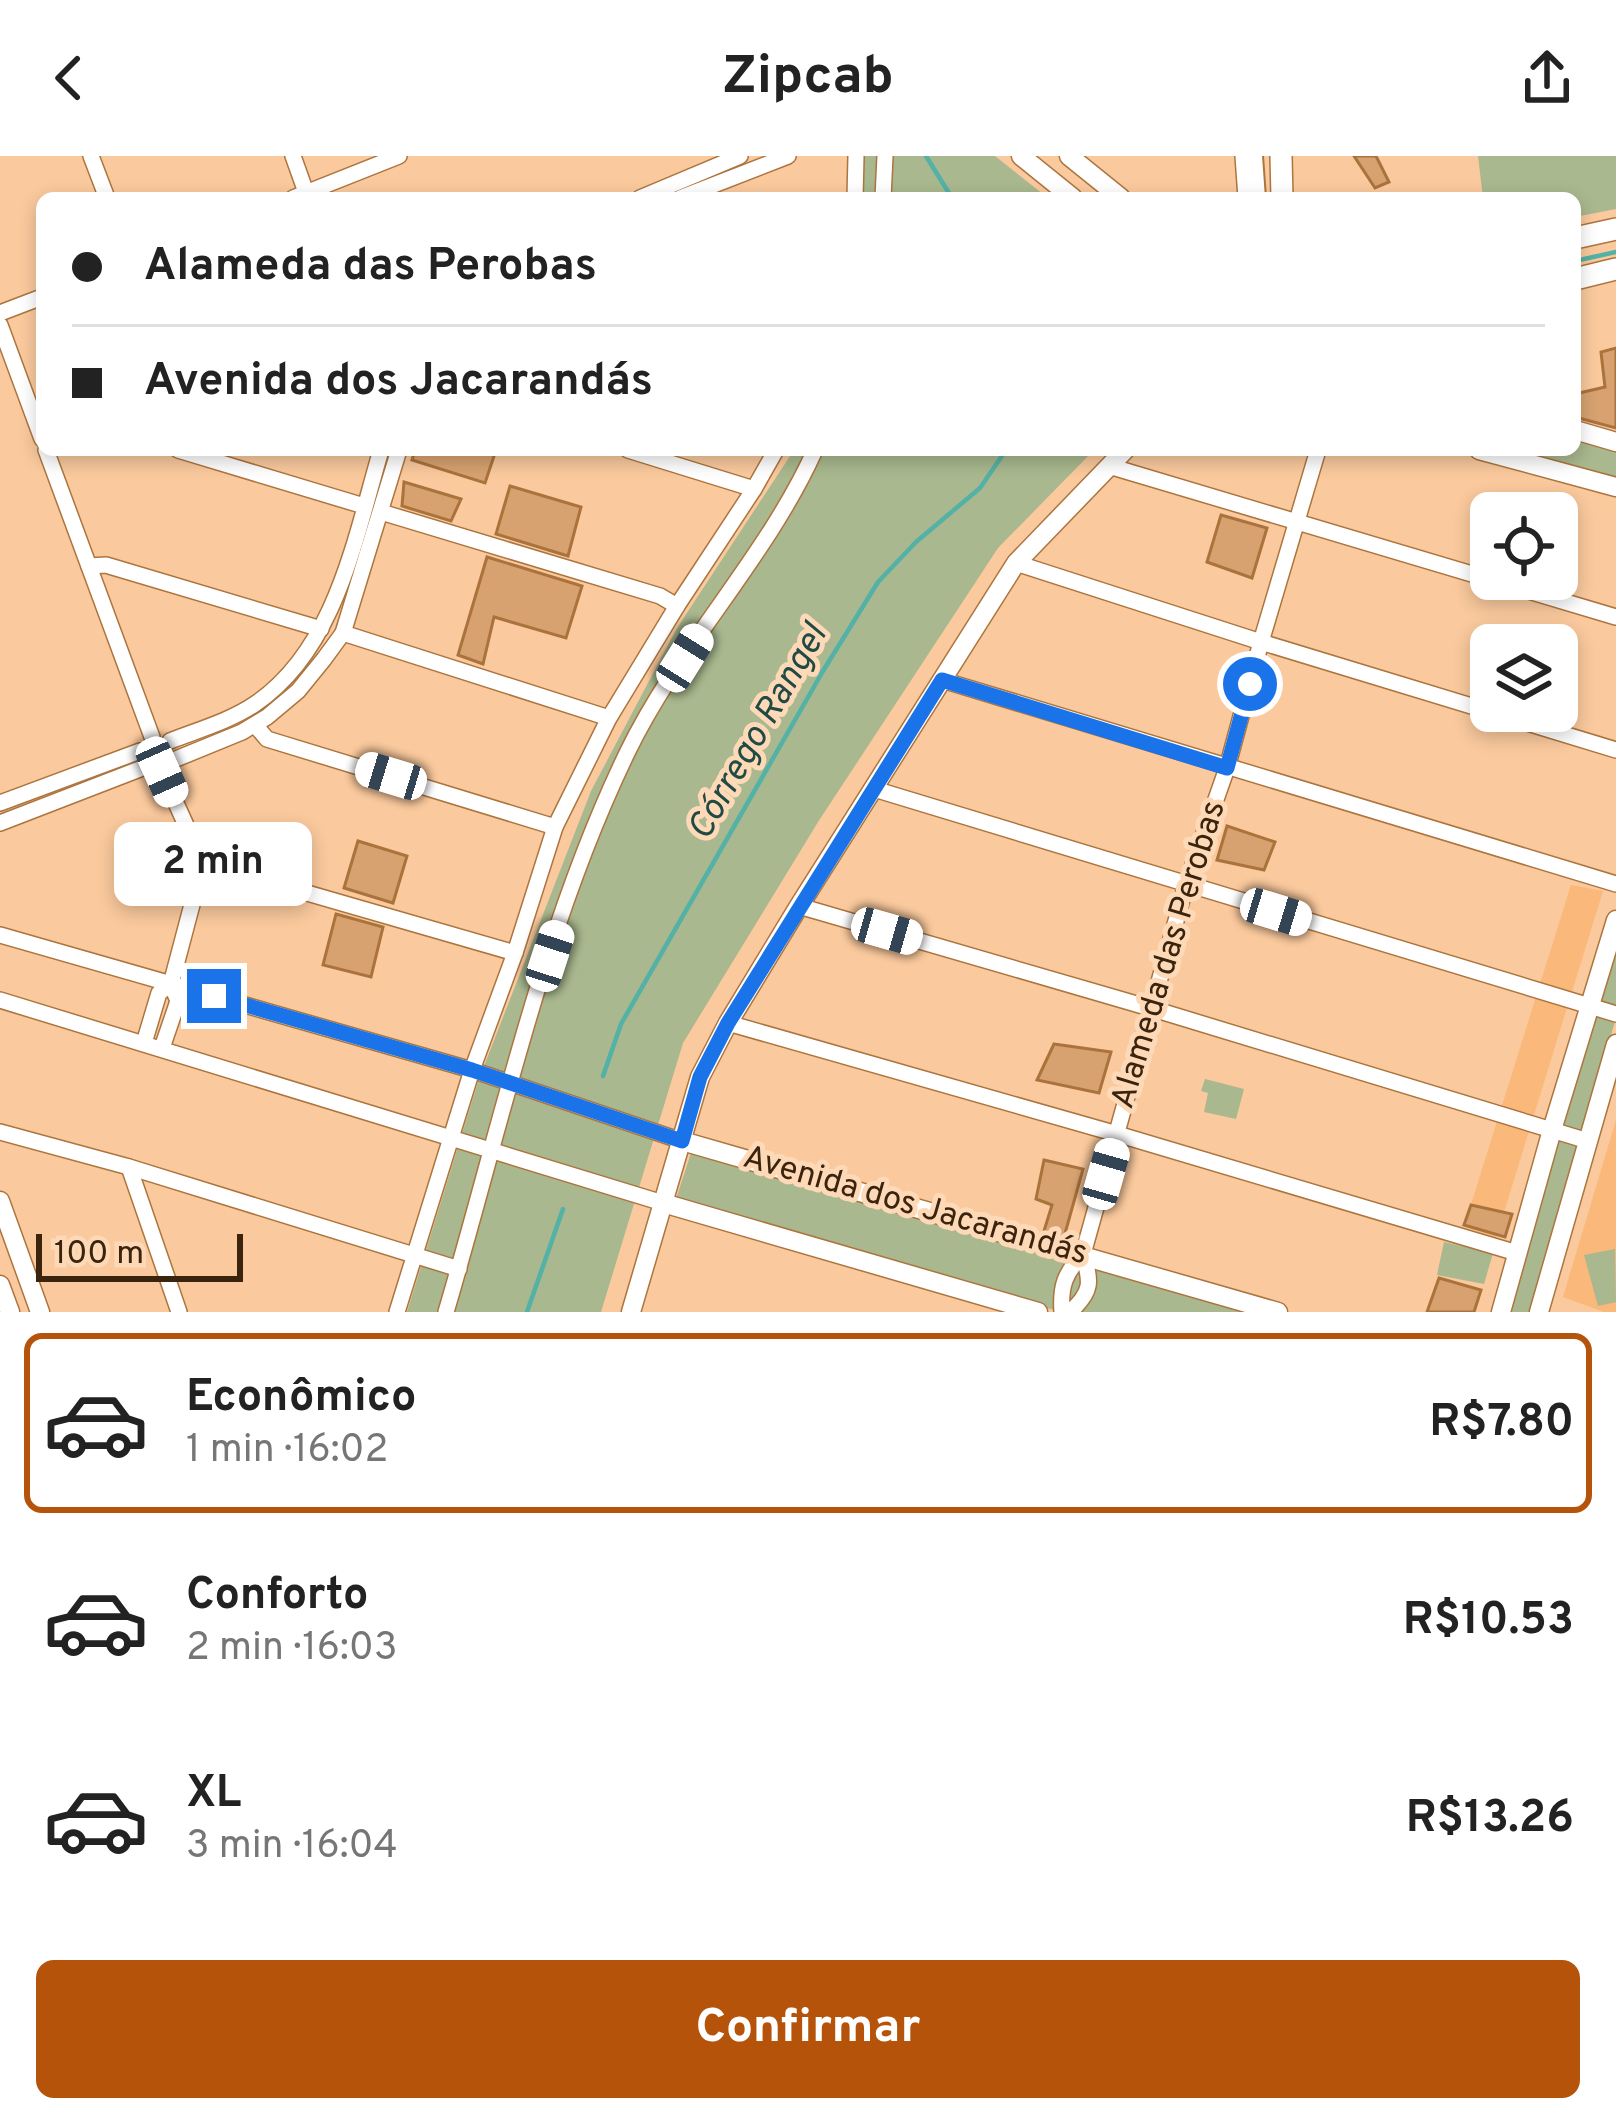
<!DOCTYPE html>
<html lang="pt">
<meta charset="utf-8">
<style>
:root{--surface:#fff;--page:#f2f2f2;--text:#222;--muted:#767676;--line:#e0e0e0;--accent:#b45309}
body{margin:0;font-family:Overpass,sans-serif;background:var(--page);color:var(--text);height:100vh;display:flex;flex-direction:column;font-size:45px;white-space:nowrap}
*{box-sizing:border-box;margin:0}
p{font-size:39px;color:var(--muted)}
.icon{flex:none;width:66px;height:66px;fill:none;stroke:currentColor;stroke-width:2;stroke-linecap:round;stroke-linejoin:round}
.map{position:relative;height:1156px;overflow:hidden}
.sheet{display:flex;flex-direction:column;background:var(--surface);flex:1}
.sheet>*{flex:none}
.guide{position:absolute;left:36px;top:36px;width:1545px;height:264px;border-radius:18px;box-shadow:0 6px 18px #0003;display:grid;align-content:center;height:264px;padding:0 36px;background:var(--surface)}
.controls{position:absolute;left:1470px;top:336px;display:grid;gap:24px}
.controls a{display:grid;place-items:center;width:108px;height:108px;border-radius:18px;background:var(--surface);box-shadow:0 6px 18px #0003;font-size:60px}
.scale{position:absolute;left:36px;bottom:30px;width:207px;box-sizing:border-box;padding-left:12px;border:6px solid #3b240d;border-top:0;font-size:33px;line-height:42px;white-space:nowrap;color:#3b240d;-webkit-text-stroke:9px #fed9b8;paint-order:stroke}
.end{position:absolute;width:54px;height:54px;margin:-27px;border:15px solid #1a73e8;background:#fff;box-shadow:0 0 0 6px #fff}
.from{border-radius:50%}
.bubble{position:absolute;height:84px;border-radius:18px;background:var(--surface);box-shadow:0 6px 18px #0003;font-size:39px;font-weight:700;line-height:84px;text-align:center}
.car{position:absolute;width:36px;height:72px;margin:-36px -18px;border-radius:15px;box-shadow:0 0 9px 3px #0007;background:linear-gradient(#fff 24%,#345 0 40%,#fff 0 76%,#345 0 86%,#fff 0)}
.guide b{display:flex;align-items:center;gap:42px;height:114px;font-size:45px}
.guide b+b{border-top:3px solid var(--line)}
.guide i{width:30px;height:30px;background:var(--text)}
ul{padding:21px 0 0;list-style:none}
li{display:flex;align-items:center;gap:36px;height:180px;margin:0 24px 18px;padding:0 12px;border:6px solid transparent;border-radius:18px}
li div{flex:1}
li b{display:block;font-size:45px}
li em{font-style:normal;font-weight:700}
li.active{border-color:var(--accent)}
li>.icon{width:108px;height:108px;stroke-width:1.5}
.button{display:flex;gap:24px;margin-top:auto;padding:24px 36px}
.button a{flex:1;height:138px;border-radius:18px;background:var(--accent);color:#fff;font-size:48px;font-weight:700;line-height:138px;text-align:center}
header{display:flex;justify-content:space-between;align-items:center;height:156px;padding:0 36px;background:var(--surface);font-size:54px;font-weight:700}
.map>svg:first-child{display:block}
.built{fill:#fab87a}
.green{fill:#a9b88e}
.lines{fill:none;stroke-linecap:round;stroke-linejoin:round}
.stream{stroke:#54b1a5;stroke-width:4.5}
.building{fill:#d7a270;stroke:#ab733c;stroke-width:3}
.pedestrian-casing{stroke:#ad753e;stroke-width:14}
.minor-casing{stroke:#ad753e;stroke-width:18}
.tertiary-casing{stroke:#ad753e;stroke-width:21}
.secondary-casing{stroke:#ad753e;stroke-width:24}
.pedestrian{stroke:#fff;stroke-width:10}
.minor{stroke:#fff;stroke-width:15}
.tertiary{stroke:#fff;stroke-width:18}
.secondary{stroke:#fff;stroke-width:21}
.route{stroke:#1a73e8;stroke-width:15}
.labels{text-anchor:middle;dominant-baseline:central;stroke-width:10;stroke-linejoin:round;paint-order:stroke}
.street-label{font-size:33px;fill:#3b240d;stroke:#fed9b8}
.water-label{font-size:36px;font-style:italic;fill:#204a44;stroke:#fed9b8}
</style>
<header><svg class="icon" aria-label="back" viewBox="0 0 24 24"><path d="M15 5l-7 7 7 7"/></svg>Zipcab<svg class="icon" aria-label="share" viewBox="0 0 24 24"><path d="M12 15V3M7 8l5-5 5 5M5 13v7h14v-7"/></svg></header>
<div class="map">
<svg width="1616" height="1156" viewBox="0 0 1616 1156">
<rect width="100%" height="100%" fill="#fac99d"/>
<g class="built">
<polygon points="1571,729 1603,735 1496,1082 1464,1071"/>
<polygon points="1616,964 1616,1156 1604,1156 1563,1141"/>
</g>
<g class="green">
<polygon points="863,0 995,0 1048,42 862,42"/>
<polygon points="1478,0 1616,0 1616,53 1575,61 1575,42 1483,42"/>
<polygon points="1575,284 1616,295 1616,323 1511,294 1575,294"/>
<polygon points="794,294 1094,294 998,392 818,666 683,887 601,1156 407,1156 479,923 591,635 677,472"/>
<polygon points="1616,786 1616,862 1530,1156 1508,1156"/>
<polygon points="1205,923 1244,933 1236,963 1204,956 1208,937 1201,935"/>
<polygon points="692,994 1242,1156 1061,1156 676,1043"/>
<polygon points="1444,1086 1493,1097 1484,1128 1437,1119"/>
<polygon points="1615,1093 1616,1146 1598,1150 1584,1099"/>
</g>
<g class="lines">
<g class="stream">
<polyline points="926,0 952,42"/>
<polyline points="1575,105 1616,96"/>
<polyline points="603,920 621,868 823,515 878,426 916,386 980,332 1006,294"/>
<polyline points="527,1156 563,1053"/>
</g>
</g>
<g class="building">
<polygon points="1354,0 1376,0 1389,26 1375,32"/>
<polygon points="1616,192 1616,272 1575,261 1575,238 1605,231 1601,196"/>
<polygon points="415,294 496,294 485,327 412,304"/>
<polygon points="404,326 461,343 451,365 402,350"/>
<polygon points="510,330 581,351 568,400 496,378"/>
<polygon points="1221,359 1267,372 1252,422 1207,406"/>
<polygon points="487,401 582,430 566,482 494,461 483,508 458,499"/>
<polygon points="1227,670 1275,686 1264,714 1217,704"/>
<polygon points="358,685 407,700 393,747 344,732"/>
<polygon points="336,758 383,771 371,821 323,809"/>
<polygon points="1054,888 1111,896 1099,937 1037,924"/>
<polygon points="1044,1004 1083,1013 1064,1081 1044,1075 1052,1049 1036,1043"/>
<polygon points="1471,1049 1512,1058 1505,1081 1464,1069"/>
<polygon points="1439,1122 1481,1134 1474,1156 1427,1156"/>
</g>
<g class="lines">
<g class="pedestrian-casing">
<polyline id="pedestrian" points="1257,0 1260,42"/>
</g>
<g class="minor-casing">
<g id="minor">
<polyline points="91,0 107,42"/>
<polyline points="293,0 308,42"/>
<polyline points="293,42 399,0"/>
<polyline points="640,42 740,0"/>
<polyline points="680,42 788,0"/>
<polyline points="855,42 856,0"/>
<polyline points="883,42 885,0"/>
<polyline points="0,157 42,141"/>
<polyline points="0,169 42,283"/>
<polyline points="46,294 152,581"/>
<polyline points="178,294 364,350"/>
<polyline points="628,294 754,333"/>
<polyline points="1109,310 1616,461"/>
<polyline points="381,356 660,440 677,450"/>
<polyline points="1016,407 1261,486 1616,594"/>
<polyline points="89,410 106,409 321,473"/>
<polyline points="343,477 609,562"/>
<polyline points="942,524 1616,728"/>
<polyline points="255,569 267,583 555,671"/>
<path d="M170 585C198 574 230 565 255 548 336 493 355 382 381 294"/>
<polyline points="176,603 242,576 267,561 298,535 324,503 343,477 399,294"/>
<polyline points="874,633 1616,858"/>
<polyline points="0,647 140,595"/>
<polyline points="0,667 145,611"/>
<polyline points="203,707 515,797"/>
<polyline points="799,750 1150,852 1588,985"/>
<polyline points="0,779 472,914 682,985"/>
<polyline points="0,844 663,1047"/>
<polyline points="728,867 1117,978 1517,1097"/>
<polyline points="144,887 159,837 171,828 203,707 162,616"/>
<polyline points="162,892 178,845 171,828"/>
<polyline points="0,976 129,1011 459,1113"/>
<polyline points="129,1011 179,1156"/>
<polyline points="397,1156 472,914 515,797 555,671 609,562 677,450 754,333 776,294"/>
<path d="M446 1156C501 970 543 770 628 595 679 490 767 401 815 294"/>
<path d="M1062 1156C1060 1130 1065 1117 1083 1098L1186 729 1227 612 1261 486 1318 294"/>
<path d="M1070 1156C1093 1135 1091 1126 1083 1098"/>
</g>
</g>
<g class="tertiary-casing">
<g id="tertiary">
<polyline points="1021,0 1073,42"/>
<polyline points="1069,0 1121,42"/>
<polyline points="1575,274 1616,286"/>
<polyline points="1479,294 1616,331"/>
<polyline points="682,985 1278,1156"/>
<polyline points="0,1045 40,1156"/>
<polyline points="663,1047 1038,1156"/>
<polyline points="0,1129 10,1156"/>
<polyline points="631,1156 700,921 728,867 799,750 1016,407 1125,294"/>
<polyline points="1501,1156 1552,974 1616,764"/>
<polyline points="1539,1156 1616,888"/>
</g>
</g>
<g class="secondary-casing">
<g id="secondary">
<polyline points="1246,0 1249,42"/>
<polyline points="1281,0 1282,42"/>
<polyline points="1575,82 1616,73"/>
<polyline points="1575,123 1616,113"/>
</g>
</g>
<use href="#pedestrian" class="pedestrian"/>
<use href="#minor" class="minor"/>
<use href="#tertiary" class="tertiary"/>
<use href="#secondary" class="secondary"/>
</g>
<g class="lines">
<polyline class="route" points="214,840 472,914 682,985 700,921 728,867 942,524 1227,612 1250,528"/>
</g>
<g class="labels">
<g class="street-label">
<text transform="translate(1170 799) rotate(-73)">Alameda das Perobas</text>
<text transform="translate(915 1051) rotate(16)">Avenida dos Jacarandás</text>
</g>
<g class="water-label">
<text transform="translate(759 577) rotate(-60)">Córrego Rangel</text>
</g>
</g>
</svg>
<div class="controls">
<a><svg class="icon" aria-label="locate" viewBox="0 0 24 24"><circle cx="12" cy="12" r="6"/><path d="M12 2v4M12 18v4M2 12h4M18 12h4"/></svg></a>
<a><svg class="icon" aria-label="layers" viewBox="0 0 24 24"><path d="M12 4l9 5-9 5-9-5zM3 14l9 5 9-5"/></svg></a>
</div>
<div class="scale">100 m</div>
<i class="end from" style="left:1250px;top:528px"></i>
<i class="end" style="left:214px;top:840px"></i>
<div class="bubble" style="left:114px;top:666px;width:198px">2 min</div>
<i class="car" style="left:685px;top:502px;rotate:32deg"></i>
<i class="car" style="left:162px;top:616px;rotate:156deg"></i>
<i class="car" style="left:391px;top:620px;rotate:287deg"></i>
<i class="car" style="left:1276px;top:756px;rotate:107deg"></i>
<i class="car" style="left:887px;top:775px;rotate:106deg"></i>
<i class="car" style="left:550px;top:800px;rotate:18deg"></i>
<i class="car" style="left:1106px;top:1018px;rotate:16deg"></i>
<div class="guide">
<b><i class="from"></i>Alameda das Perobas</b>
<b><i></i>Avenida dos Jacarandás</b>
</div>
</div>
<section class="sheet">
<ul>
<li class="active"><svg class="icon" aria-label="car" viewBox="0 0 24 24"><path d="M5 17H2v-5l4-1 3-4h7l3 4 3 1v5h-3M9 17h6M6 11h13"/><circle cx="7" cy="17" r="2"/><circle cx="17" cy="17" r="2"/></svg><div><b>Econômico</b><p>1 min · 16:02</p></div><em>R$7.80</em></li>
<li><svg class="icon" aria-label="car" viewBox="0 0 24 24"><path d="M5 17H2v-5l4-1 3-4h7l3 4 3 1v5h-3M9 17h6M6 11h13"/><circle cx="7" cy="17" r="2"/><circle cx="17" cy="17" r="2"/></svg><div><b>Conforto</b><p>2 min · 16:03</p></div><em>R$10.53</em></li>
<li><svg class="icon" aria-label="car" viewBox="0 0 24 24"><path d="M5 17H2v-5l4-1 3-4h7l3 4 3 1v5h-3M9 17h6M6 11h13"/><circle cx="7" cy="17" r="2"/><circle cx="17" cy="17" r="2"/></svg><div><b>XL</b><p>3 min · 16:04</p></div><em>R$13.26</em></li>
</ul>
<div class="button"><a>Confirmar</a></div>
</section>
